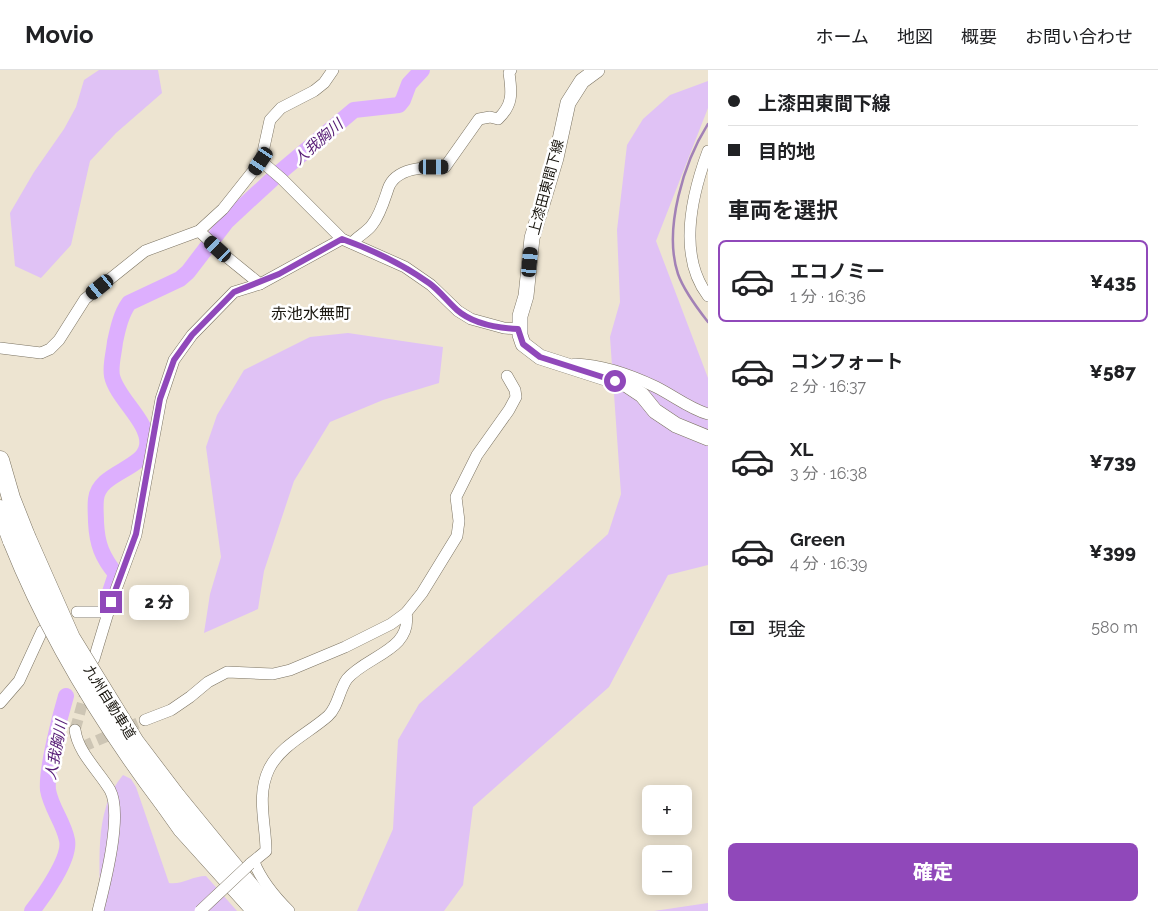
<!DOCTYPE html>
<html lang="ja">
<meta charset="utf-8">
<style>
:root{--surface:#fff;--page:#f2f2f2;--text:#202124;--muted:#757577;--line:#e0e0e0;--accent:#9048ba}
body{margin:0;font-family:Raleway,"Noto Sans JP",sans-serif;background:var(--page);color:var(--text);height:100vh;display:flex;flex-direction:column;font-size:19px;white-space:nowrap}
*{box-sizing:border-box;margin:0}
p{font-size:16px;color:var(--muted)}
.icon{flex:none;width:28px;height:28px;fill:none;stroke:currentColor;stroke-width:2;stroke-linecap:round;stroke-linejoin:round}
.map{position:relative;flex:1;overflow:hidden}
.panel{display:flex;flex-direction:column;background:var(--surface);width:450px}
.panel>*{flex:none}
.top-card{display:grid;align-content:center;height:110px;padding:0 20px;background:var(--surface)}
.buttons{position:absolute;left:642px;top:715px;display:grid;gap:10px}
.buttons a{display:grid;place-items:center;width:50px;height:50px;border-radius:8px;background:var(--surface);box-shadow:0 2px 12px #0003;font-size:25px}
.end{position:absolute;width:22px;height:22px;margin:-11px;border:6px solid #9048ba;background:#fff;box-shadow:0 0 0 2px #fff}
.from{border-radius:50%}
.bubble{position:absolute;height:35px;border-radius:8px;background:var(--surface);box-shadow:0 2px 12px #0003;font-size:16px;font-weight:800;line-height:35px;text-align:center}
.car{position:absolute;width:15px;height:30px;margin:-15px -8px;border-radius:6px;box-shadow:0 0 4px 1px #0007;background:linear-gradient(#222 24%,#8ab4d8 0 40%,#222 0 76%,#8ab4d8 0 86%,#222 0)}
.top-card b{display:flex;align-items:center;gap:18px;height:48px;font-size:19px}
.top-card b+b{border-top:1px solid var(--line)}
.top-card i{width:12px;height:12px;background:var(--text)}
ul{padding:0;list-style:none}
li{display:flex;align-items:center;gap:15px;height:82px;margin:0 10px 8px;padding:0 10px;border:2px solid transparent;border-radius:8px}
li div{flex:1}
li b{display:block;font-size:19px}
li em{font-style:normal;font-weight:800}
li.selected{border-color:var(--accent)}
li>.icon{width:45px;height:45px;stroke-width:1.5}
h2{padding:0 20px;font-size:22px;line-height:60px}
.pay{display:flex;align-items:center;gap:12px;height:55px;padding:0 20px;font-size:19px}
.pay p{margin-inline-start:auto}
.action{display:flex;gap:10px;margin-top:auto;padding:10px 20px}
.action a{flex:1;height:58px;border-radius:8px;background:var(--accent);color:#fff;font-size:20px;font-weight:800;line-height:58px;text-align:center}
header{display:flex;align-items:center;gap:30px;box-sizing:border-box;height:70px;padding:0 25px;background:var(--surface);border-bottom:1px solid var(--line)}
header strong{font-size:24px}
nav{display:flex;gap:28px;margin-inline-start:auto;font-size:18px}
main{display:flex;flex:1;min-height:0}
.map>svg:first-child{display:block}
.green{fill:#e0c2f5}
.lines{fill:none;stroke-linecap:round;stroke-linejoin:round}
.stream{stroke:#a281b6;stroke-width:2.5}
.river{stroke:#ddaffe;stroke-width:16}
.minor-tunnel{stroke:#cdc5b4;stroke-width:11;stroke-dasharray:11 5.5;stroke-linecap:butt}
.minor-casing{stroke:#7b7362;stroke-width:12}
.major-casing{stroke:#7b7362;stroke-width:16}
.highway-casing{stroke:#7b7362;stroke-width:19}
.minor{stroke:#fff;stroke-width:11}
.major{stroke:#fff;stroke-width:15}
.highway{stroke:#fff;stroke-width:18}
.minor-bridge-casing{stroke:#7b7362;stroke-width:12;stroke-linecap:butt}
.highway-bridge-casing{stroke:#7b7362;stroke-width:19;stroke-linecap:butt}
.minor-bridge{stroke:#fff;stroke-width:11}
.highway-bridge{stroke:#fff;stroke-width:18}
.route{stroke:#9048ba;stroke-width:6}
.labels{text-anchor:middle;dominant-baseline:central;stroke-width:5;stroke-linejoin:round;paint-order:stroke}
.street-label{font-size:14px;fill:#18150e;stroke:#fff}
.water-label{font-size:15px;font-style:italic;fill:#561c76;stroke:#fff}
.quarter-label{font-size:16px;fill:#18150e;stroke:#fff}
</style>
<header>
<strong>Movio</strong>
<nav><a>ホーム</a><a>地図</a><a>概要</a><a>お問い合わせ</a></nav>
</header>
<main>
<div class="map">
<svg width="708" height="841" viewBox="0 0 708 841">
<rect width="100%" height="100%" fill="#ede4d1"/>
<g class="green">
<polygon points="99,0 158,0 162,23 116,63 90,91 71,175 41,208 15,196 10,143 34,102 64,59 76,37 84,10"/>
<polygon points="708,11 708,38 656,171 708,308 708,495 668,505 609,617 473,737 463,815 444,841 357,841 393,759 398,670 419,634 608,464 621,424 610,267 620,232 617,160 627,75 643,49 670,25"/>
<polygon points="348,263 443,277 439,313 383,330 330,352 294,411 264,501 258,539 204,563 210,524 221,487 206,377 217,345 244,300 310,267"/>
<path d="M123 705 131 709 136 717 169 813C182 815 192 806 206 806L237 841H100C101 797 92 741 123 705Z"/>
<polygon points="708,833 708,841 654,841"/>
</g>
<g class="lines">
<path class="stream" d="M708 54C684 92 663 159 678 204 684 221 697 238 708 252"/>
<g class="river">
<path d="M109 525 116 504C102 487 97 474 96 452 96 445 95 437 96 429 99 402 143 400 147 376 151 353 117 329 112 306 110 295 114 283 115 272 118 258 121 244 129 233L180 209 188 202 227 151 279 103 354 40 399 35 403 30 409 14 422 0"/>
<path d="M32 841C43 827 71 788 67 770 64 753 51 738 48 720 46 700 60 646 66 626"/>
</g>
<g class="minor-tunnel">
<polyline points="75,660 87,617"/>
<polyline points="82,677 145,650"/>
</g>
<g class="minor-casing">
<g id="minor">
<path d="M708 81C692 124 677 185 708 226"/>
<polyline points="261,91 282,109 342,169 405,197 431,215 458,241 471,249 504,258 519,259"/>
<polyline points="199,161 228,188 260,214 342,169"/>
<path d="M352 173C358 166 367 162 372 155 380 145 384 131 388 119 395 97 426 97 445 97L479 49 490 47 498 49C513 35 512 23 509 3L511 0"/>
<polyline points="0,278 41,283 50,279 59,270 85,229 145,181 199,161 223,139 261,91 270,50 281,38 314,21 324,13 333,0"/>
<path d="M575 294C603 295 631 305 656 317 674 326 690 339 708 344"/>
<polyline points="77,542 108,542"/>
<polyline points="94,589 111,533 136,465 161,329 174,290 192,265 234,222 260,214"/>
<polyline points="0,633 19,611 42,561"/>
<polyline points="145,650 171,640 190,627 208,612 227,602 273,604 290,600 345,577 391,554 406,543 422,523 457,466 459,451 456,427 477,385 509,340 516,327 515,320 507,306"/>
<path d="M75 660C78 683 99 701 110 720 123 744 105 813 98 841"/>
<path d="M254 792C261 810 275 827 289 841"/>
<path d="M250 794 266 781C266 754 256 726 269 699 281 675 309 663 328 646 338 637 339 620 347 609 366 586 413 580 406 543"/>
</g>
</g>
<g class="major-casing">
<polyline id="major" points="597,0 582,11 568,33 556,88 532,168 526,226 520,246 520,265 523,274 540,287 627,315 642,325 655,341 676,355 708,368"/>
</g>
<g class="highway-casing">
<g id="highway">
<polyline points="0,390 11,428 26,466"/>
<polyline points="0,439 12,471"/>
<polyline points="176,726 253,820 274,841"/>
<polyline points="165,735 182,759 256,841"/>
</g>
</g>
<use href="#minor" class="minor"/>
<use href="#major" class="major"/>
<use href="#highway" class="highway"/>
<g class="minor-bridge-casing">
<polyline id="minor-bridge" points="200,841 250,794"/>
</g>
<g class="highway-bridge-casing">
<g id="highway-bridge">
<polyline points="26,466 71,568 135,672 176,726"/>
<path d="M12 471C50 566 103 653 165 735"/>
</g>
</g>
<use href="#minor-bridge" class="minor-bridge"/>
<use href="#highway-bridge" class="highway-bridge"/>
</g>
<g class="lines">
<path class="route" d="M111 532 136 464 160 329 174 290 192 265 234 222 279 204 342 169C373 180 402 194 429 213 439 220 447 231 457 240 473 254 497 258 518 259L523 274 540 287 615 311"/>
</g>
<g class="labels">
<g class="street-label">
<text transform="translate(546 117) rotate(-75)">上漆田東間下線</text>
<text transform="translate(110 632) rotate(58)">九州自動車道</text>
</g>
<g class="water-label">
<text transform="translate(318 72) rotate(-41)">人我胸川</text>
<text transform="translate(56 680) rotate(-79)">人我胸川</text>
</g>
<g class="quarter-label">
<text x="311" y="243">赤池水無町</text>
</g>
</g>
</svg>
<div class="buttons">
<a>+</a>
<a>−</a>
</div>
<i class="end from" style="left:615px;top:311px"></i>
<i class="end" style="left:111px;top:532px"></i>
<div class="bubble" style="left:129px;top:515px;width:60px">2 分</div>
<i class="car" style="left:261px;top:91px;rotate:214deg"></i>
<i class="car" style="left:434px;top:97px;rotate:90deg"></i>
<i class="car" style="left:218px;top:179px;rotate:313deg"></i>
<i class="car" style="left:530px;top:192px;rotate:5deg"></i>
<i class="car" style="left:100px;top:217px;rotate:231deg"></i>
</div>
<section class="panel">
<div class="top-card">
<b><i class="from"></i>上漆田東間下線</b>
<b><i></i>目的地</b>
</div>
<h2>車両を選択</h2>
<ul>
<li class="selected"><svg class="icon" aria-label="car" viewBox="0 0 24 24"><path d="M5 17H2v-5l4-1 3-4h7l3 4 3 1v5h-3M9 17h6M6 11h13"/><circle cx="7" cy="17" r="2"/><circle cx="17" cy="17" r="2"/></svg><div><b>エコノミー</b><p>1 分 · 16:36</p></div><em>¥435</em></li>
<li><svg class="icon" aria-label="car" viewBox="0 0 24 24"><path d="M5 17H2v-5l4-1 3-4h7l3 4 3 1v5h-3M9 17h6M6 11h13"/><circle cx="7" cy="17" r="2"/><circle cx="17" cy="17" r="2"/></svg><div><b>コンフォート</b><p>2 分 · 16:37</p></div><em>¥587</em></li>
<li><svg class="icon" aria-label="car" viewBox="0 0 24 24"><path d="M5 17H2v-5l4-1 3-4h7l3 4 3 1v5h-3M9 17h6M6 11h13"/><circle cx="7" cy="17" r="2"/><circle cx="17" cy="17" r="2"/></svg><div><b>XL</b><p>3 分 · 16:38</p></div><em>¥739</em></li>
<li><svg class="icon" aria-label="car" viewBox="0 0 24 24"><path d="M5 17H2v-5l4-1 3-4h7l3 4 3 1v5h-3M9 17h6M6 11h13"/><circle cx="7" cy="17" r="2"/><circle cx="17" cy="17" r="2"/></svg><div><b>Green</b><p>4 分 · 16:39</p></div><em>¥399</em></li>
</ul>
<div class="pay"><svg class="icon" aria-label="cash" viewBox="0 0 24 24"><path d="M3 7h18v10H3z"/><circle cx="12" cy="12" r="2"/></svg>現金<p>580 m</p></div>
<div class="action"><a>確定</a></div>
</section>
</main>
